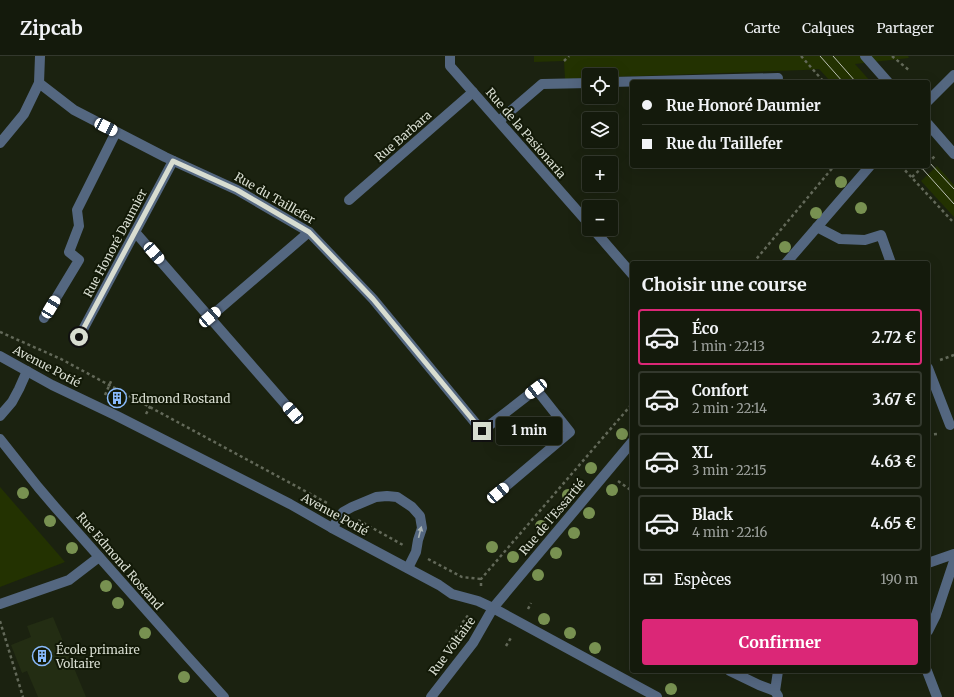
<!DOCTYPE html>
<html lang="fr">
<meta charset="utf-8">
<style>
:root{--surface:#141a0c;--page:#1d2315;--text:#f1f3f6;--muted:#9da19d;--line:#33382d;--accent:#db2777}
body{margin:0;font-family:Merriweather,serif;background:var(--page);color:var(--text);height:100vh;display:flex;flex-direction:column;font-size:15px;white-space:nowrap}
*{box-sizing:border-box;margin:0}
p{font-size:13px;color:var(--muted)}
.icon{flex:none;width:22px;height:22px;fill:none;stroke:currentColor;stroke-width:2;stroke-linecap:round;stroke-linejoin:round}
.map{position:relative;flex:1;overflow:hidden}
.drawer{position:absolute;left:630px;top:205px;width:300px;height:412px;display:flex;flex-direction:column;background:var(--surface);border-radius:4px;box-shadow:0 4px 16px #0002,0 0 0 1px var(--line)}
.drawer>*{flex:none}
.hud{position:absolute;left:630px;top:24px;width:300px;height:88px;border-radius:4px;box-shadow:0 4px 16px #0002,0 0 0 1px var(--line);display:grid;align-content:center;height:88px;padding:0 12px;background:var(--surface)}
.buttons{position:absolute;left:582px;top:12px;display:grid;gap:8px}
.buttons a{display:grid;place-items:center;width:36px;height:36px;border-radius:4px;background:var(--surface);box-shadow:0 4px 16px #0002,0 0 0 1px var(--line);font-size:20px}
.end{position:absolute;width:18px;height:18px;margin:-9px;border:5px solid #d8ddd1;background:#111;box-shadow:0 0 0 2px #111}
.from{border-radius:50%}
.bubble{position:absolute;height:28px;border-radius:4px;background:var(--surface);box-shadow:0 4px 16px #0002,0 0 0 1px var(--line);font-size:13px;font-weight:700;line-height:28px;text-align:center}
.car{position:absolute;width:12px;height:24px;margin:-12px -6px;border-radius:5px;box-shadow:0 0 3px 1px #0007;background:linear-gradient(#fff 24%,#345 0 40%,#fff 0 76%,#345 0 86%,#fff 0)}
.hud b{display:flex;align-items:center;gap:14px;height:38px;font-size:15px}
.hud b+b{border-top:1px solid var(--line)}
.hud i{width:10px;height:10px;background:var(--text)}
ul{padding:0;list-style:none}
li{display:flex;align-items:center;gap:12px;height:56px;margin:0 8px 6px;padding:0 4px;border:2px solid var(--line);border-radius:4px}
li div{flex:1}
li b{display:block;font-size:15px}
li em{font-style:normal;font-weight:700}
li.on{border-color:var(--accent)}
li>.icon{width:36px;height:36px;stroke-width:1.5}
h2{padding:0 12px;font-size:18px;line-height:48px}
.pay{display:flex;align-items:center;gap:10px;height:44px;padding:0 12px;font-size:15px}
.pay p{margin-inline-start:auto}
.button{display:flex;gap:8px;margin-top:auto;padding:8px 12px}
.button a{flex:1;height:46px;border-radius:4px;background:var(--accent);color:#fff;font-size:16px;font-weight:700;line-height:46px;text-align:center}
header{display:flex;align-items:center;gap:24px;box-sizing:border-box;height:56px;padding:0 20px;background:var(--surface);border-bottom:1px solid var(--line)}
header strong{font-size:19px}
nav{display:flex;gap:22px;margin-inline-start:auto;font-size:14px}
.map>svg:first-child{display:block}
.built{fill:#232d13}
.green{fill:#233201}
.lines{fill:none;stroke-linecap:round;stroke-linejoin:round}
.path{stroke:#636959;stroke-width:2.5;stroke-dasharray:3 3;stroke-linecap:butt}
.minor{stroke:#546780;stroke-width:10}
.tram{stroke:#bdc2b6;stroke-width:1}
.tree{fill:#789151}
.oneway{fill:#aab4b5}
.route{stroke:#d8ddd1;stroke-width:5}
.labels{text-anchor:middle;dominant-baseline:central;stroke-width:4;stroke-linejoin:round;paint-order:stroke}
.street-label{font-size:12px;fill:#d8ddd1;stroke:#121907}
.poi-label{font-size:12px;fill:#d8ddd1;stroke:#121907;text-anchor:start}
</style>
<header>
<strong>Zipcab</strong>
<nav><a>Carte</a><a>Calques</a><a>Partager</a></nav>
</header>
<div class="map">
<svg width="954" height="641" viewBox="0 0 954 641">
<rect width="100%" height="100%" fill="#1b2210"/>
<polygon class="built" points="53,561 86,641 38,641 27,615 22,617 11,589 31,581 27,570"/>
<g class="green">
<polygon points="534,0 908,0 909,2 855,8 871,26 831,26 819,13 804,14 611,21 611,19 589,19 589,22 565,23 564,5 534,6"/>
<polygon points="937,110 954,129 954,161 921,125"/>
<polygon points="0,431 65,506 0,531"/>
</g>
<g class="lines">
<g class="path">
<polyline points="801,0 824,26"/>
<polyline points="892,0 910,15"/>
<polyline points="564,5 569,0"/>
<polyline points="928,107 935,100"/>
<polyline points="901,110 954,167"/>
<polyline points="912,121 924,110"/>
<polyline points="753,207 834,110"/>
<polyline points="0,276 61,303 329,448"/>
<polyline points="940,304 954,299"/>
<polyline points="105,339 112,323"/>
<polyline points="146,358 153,345"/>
<polyline points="928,379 937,378"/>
<polyline points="618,425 632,435"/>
<polyline points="358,464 403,489"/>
<polyline points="428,503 462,521 481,523"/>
<polyline points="481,530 481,523 632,348"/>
<polyline points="528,553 531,547"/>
<polyline points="0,565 23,641"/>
<polyline points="506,590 512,580"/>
<polyline points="440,602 457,574 469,558"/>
</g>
<g class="minor">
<polyline points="450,0 450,10 589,168"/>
<polyline points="865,0 888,26"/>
<polyline points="611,26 778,22"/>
<polyline points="39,27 74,54 165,101 237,134 309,176 373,243 482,375 536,333 570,376 498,437"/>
<polyline points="928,45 954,19"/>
<polyline points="499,65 542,28 589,27"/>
<polyline points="928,68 954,98"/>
<polyline points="0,87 24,58 39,27 40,0"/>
<polyline points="349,144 473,36"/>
<polyline points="817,171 840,183 865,184 881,179 891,207"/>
<polyline points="593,173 632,218"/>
<polyline points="135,176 293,357"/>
<polyline points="786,207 870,110"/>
<polyline points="210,261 309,176"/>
<polyline points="44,262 79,204 69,196 79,170 77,154 116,76"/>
<polyline points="79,281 173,105"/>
<polyline points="0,300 52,329 117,360 290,448 332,472 439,529 452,538 478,545 493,552 657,641"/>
<polyline points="928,312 950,369"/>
<polyline points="0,360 12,346 19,333 27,315"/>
<polyline points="0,383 38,431 55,451 186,599 224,641"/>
<polyline points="332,472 343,456 352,451 376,441 387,440 397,441 412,451 420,460 422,472 418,484 416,496 408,512"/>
<polyline points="928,507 954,498"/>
<polyline points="0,548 69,524 99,501"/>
<polyline points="928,575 936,559 954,505"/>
<polyline points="730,615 759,629 775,635"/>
<polyline points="927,615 937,641"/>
<polyline points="778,640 775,635 778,615"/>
<polyline points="431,641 473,587 493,552 632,386"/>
</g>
<g class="tram">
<polyline points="820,0 843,26"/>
<polyline points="833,0 856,26"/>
<polyline points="928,105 954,133"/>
<polyline points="920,110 954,148"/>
</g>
</g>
<g class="tree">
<circle cx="841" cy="126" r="6"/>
<circle cx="861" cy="152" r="6"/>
<circle cx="816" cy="157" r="6"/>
<circle cx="785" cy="191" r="6"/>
<circle cx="622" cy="378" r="6"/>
<circle cx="591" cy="412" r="6"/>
<circle cx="612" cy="434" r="6"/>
<circle cx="23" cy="437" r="6"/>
<circle cx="568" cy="439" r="6"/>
<circle cx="589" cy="457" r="6"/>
<circle cx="50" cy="465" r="6"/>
<circle cx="541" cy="470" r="6"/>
<circle cx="574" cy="477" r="6"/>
<circle cx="492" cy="491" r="6"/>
<circle cx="72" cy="492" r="6"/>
<circle cx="556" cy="497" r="6"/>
<circle cx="513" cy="501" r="6"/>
<circle cx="538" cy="519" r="6"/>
<circle cx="106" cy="530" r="6"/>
<circle cx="118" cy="547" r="6"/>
<circle cx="544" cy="563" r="6"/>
<circle cx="145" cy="577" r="6"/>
<circle cx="570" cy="577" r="6"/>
<circle cx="595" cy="592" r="6"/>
<circle cx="184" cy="621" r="6"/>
<circle cx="671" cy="633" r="6"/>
</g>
<defs><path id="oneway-solid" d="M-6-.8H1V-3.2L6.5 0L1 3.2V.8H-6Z"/></defs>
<use class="oneway" href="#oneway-solid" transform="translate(420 476) rotate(-76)"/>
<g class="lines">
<polyline class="route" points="79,281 173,105 237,134 309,176 373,243 482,375"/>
</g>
<defs>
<g id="building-ring" transform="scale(1)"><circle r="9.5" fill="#121907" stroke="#89bafc" stroke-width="1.5"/><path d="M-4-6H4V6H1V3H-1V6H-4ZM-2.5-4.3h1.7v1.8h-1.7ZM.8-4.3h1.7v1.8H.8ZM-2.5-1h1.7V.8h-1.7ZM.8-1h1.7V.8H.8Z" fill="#89bafc"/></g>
</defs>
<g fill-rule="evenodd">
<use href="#building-ring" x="117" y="342"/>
<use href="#building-ring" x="42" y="600"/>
</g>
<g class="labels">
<g class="street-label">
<text transform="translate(526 77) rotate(49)">Rue de la Pasionaria</text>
<text transform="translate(403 80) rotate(-41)">Rue Barbara</text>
<text transform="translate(275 142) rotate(30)">Rue du Taillefer</text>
<text transform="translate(115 187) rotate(-62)">Rue Honoré Daumier</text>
<text transform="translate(47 310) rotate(28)">Avenue Potié</text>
<text transform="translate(335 458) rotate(29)">Avenue Potié</text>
<text transform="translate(552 461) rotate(-50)">Rue de l'Essartié</text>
<text transform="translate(120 505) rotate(49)">Rue Edmond Rostand</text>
<text transform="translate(452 590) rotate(-54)">Rue Voltaire</text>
</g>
<g class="poi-label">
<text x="131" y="342">Edmond Rostand</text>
<text x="56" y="593">École primaire<tspan x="56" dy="14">Voltaire</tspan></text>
</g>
</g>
</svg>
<div class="buttons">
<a><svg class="icon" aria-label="locate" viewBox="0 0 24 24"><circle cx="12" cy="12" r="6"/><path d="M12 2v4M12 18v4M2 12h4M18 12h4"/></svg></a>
<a><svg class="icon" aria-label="layers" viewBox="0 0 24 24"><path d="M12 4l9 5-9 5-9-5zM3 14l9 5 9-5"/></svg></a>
<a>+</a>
<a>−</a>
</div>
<i class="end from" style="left:79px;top:281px"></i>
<i class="end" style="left:482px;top:375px"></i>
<div class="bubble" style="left:496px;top:361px;width:66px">1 min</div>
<i class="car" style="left:106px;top:71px;rotate:117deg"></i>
<i class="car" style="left:154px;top:197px;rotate:139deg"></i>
<i class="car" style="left:51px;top:251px;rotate:31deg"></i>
<i class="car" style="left:210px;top:261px;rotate:49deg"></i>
<i class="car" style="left:536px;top:333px;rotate:232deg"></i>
<i class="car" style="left:293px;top:357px;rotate:319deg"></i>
<i class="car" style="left:498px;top:437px;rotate:50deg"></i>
<div class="hud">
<b><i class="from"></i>Rue Honoré Daumier</b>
<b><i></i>Rue du Taillefer</b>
</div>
<section class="drawer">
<h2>Choisir une course</h2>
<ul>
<li class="on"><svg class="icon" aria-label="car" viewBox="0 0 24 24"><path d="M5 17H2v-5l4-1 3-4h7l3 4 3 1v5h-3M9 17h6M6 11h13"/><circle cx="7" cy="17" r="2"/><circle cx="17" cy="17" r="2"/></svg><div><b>Éco</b><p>1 min · 22:13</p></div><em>2.72 €</em></li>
<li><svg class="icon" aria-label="car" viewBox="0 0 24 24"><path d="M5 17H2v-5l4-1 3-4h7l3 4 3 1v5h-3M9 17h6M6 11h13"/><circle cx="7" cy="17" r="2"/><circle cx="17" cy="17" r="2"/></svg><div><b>Confort</b><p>2 min · 22:14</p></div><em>3.67 €</em></li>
<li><svg class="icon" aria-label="car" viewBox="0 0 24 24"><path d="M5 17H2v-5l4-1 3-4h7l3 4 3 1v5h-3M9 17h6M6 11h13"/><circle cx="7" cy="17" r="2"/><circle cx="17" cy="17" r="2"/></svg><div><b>XL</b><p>3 min · 22:15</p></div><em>4.63 €</em></li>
<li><svg class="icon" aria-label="car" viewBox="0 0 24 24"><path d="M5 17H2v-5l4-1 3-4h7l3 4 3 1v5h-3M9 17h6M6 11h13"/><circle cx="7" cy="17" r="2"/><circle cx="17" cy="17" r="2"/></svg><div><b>Black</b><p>4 min · 22:16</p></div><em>4.65 €</em></li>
</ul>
<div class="pay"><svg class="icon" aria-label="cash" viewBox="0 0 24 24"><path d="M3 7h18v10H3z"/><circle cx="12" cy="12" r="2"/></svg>Espèces<p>190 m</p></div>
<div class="button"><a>Confirmer</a></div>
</section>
</div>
